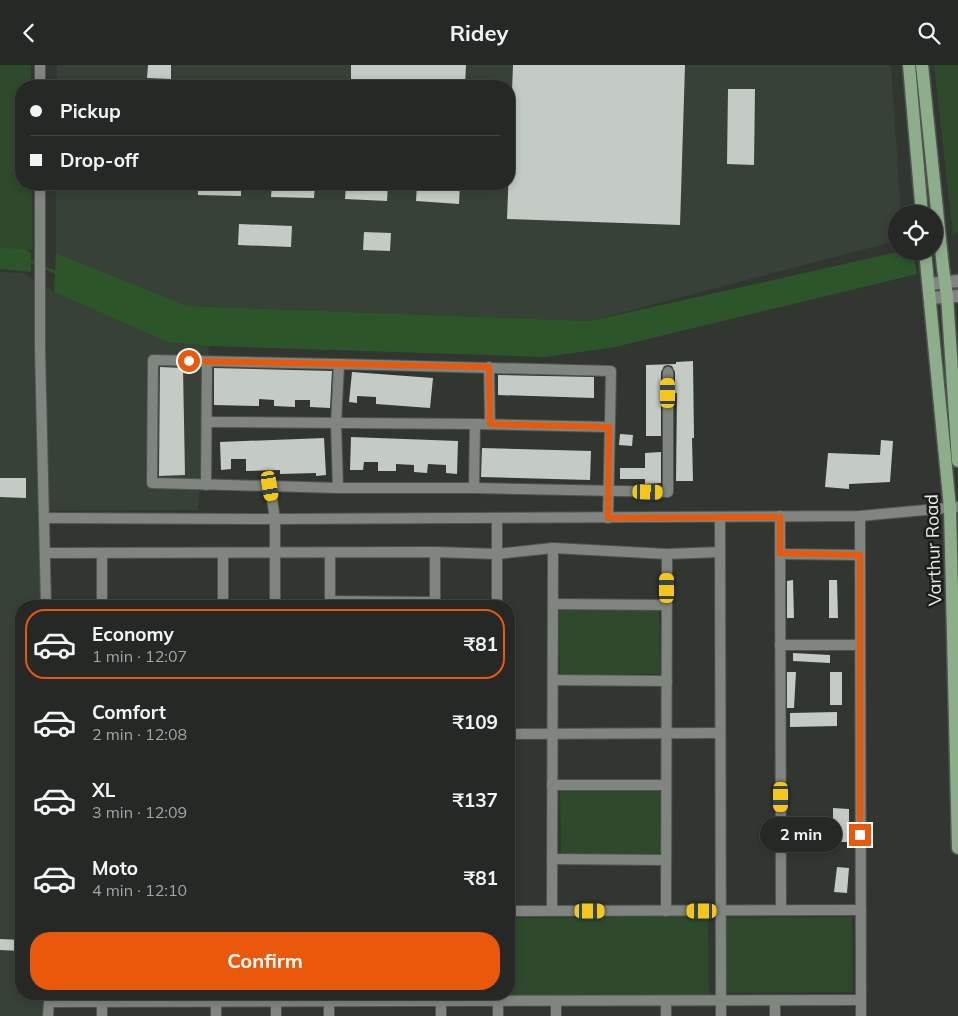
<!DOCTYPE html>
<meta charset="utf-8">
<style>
:root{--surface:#252825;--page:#313432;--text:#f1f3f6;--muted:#a3a6a7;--line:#424442;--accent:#ea580c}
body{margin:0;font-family:Mulish,sans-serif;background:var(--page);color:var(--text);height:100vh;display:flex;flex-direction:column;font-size:19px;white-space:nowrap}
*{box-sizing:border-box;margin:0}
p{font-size:16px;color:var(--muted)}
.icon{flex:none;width:28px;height:28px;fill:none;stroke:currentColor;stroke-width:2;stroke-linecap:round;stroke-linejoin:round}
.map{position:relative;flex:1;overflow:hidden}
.sheet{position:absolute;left:15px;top:535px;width:500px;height:400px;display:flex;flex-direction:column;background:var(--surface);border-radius:20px;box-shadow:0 2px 8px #0003,0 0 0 1px var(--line)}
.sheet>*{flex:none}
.banner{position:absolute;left:15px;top:15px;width:500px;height:110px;border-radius:20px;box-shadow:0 2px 8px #0003,0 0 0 1px var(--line);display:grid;align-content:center;height:110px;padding:0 15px;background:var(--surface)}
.controls{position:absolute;left:888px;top:140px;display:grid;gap:10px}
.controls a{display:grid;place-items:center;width:55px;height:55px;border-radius:50%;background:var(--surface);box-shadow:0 2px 8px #0003,0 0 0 1px var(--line);font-size:25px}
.end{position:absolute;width:22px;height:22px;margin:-11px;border:6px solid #ea580c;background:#fff;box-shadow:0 0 0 2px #fff}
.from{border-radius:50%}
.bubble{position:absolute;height:35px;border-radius:18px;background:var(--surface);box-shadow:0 2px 8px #0003,0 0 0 1px var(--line);font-size:16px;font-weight:700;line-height:35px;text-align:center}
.car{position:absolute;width:15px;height:30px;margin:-15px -8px;border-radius:6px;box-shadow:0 0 4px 1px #0007;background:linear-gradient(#f5c518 24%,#345 0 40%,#f5c518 0 76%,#345 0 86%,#f5c518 0)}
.banner b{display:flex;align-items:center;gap:18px;height:48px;font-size:19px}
.banner b+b{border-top:1px solid var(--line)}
.banner i{width:12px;height:12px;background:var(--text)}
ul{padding:9px 0 0;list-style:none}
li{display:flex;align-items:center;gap:15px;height:70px;margin:0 10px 8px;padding:0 5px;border:2px solid transparent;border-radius:20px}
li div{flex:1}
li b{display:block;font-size:19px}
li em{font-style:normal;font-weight:700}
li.on{border-color:var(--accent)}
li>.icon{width:45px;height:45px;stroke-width:1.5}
.cta{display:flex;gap:10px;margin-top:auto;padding:10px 15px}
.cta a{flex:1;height:58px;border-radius:20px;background:var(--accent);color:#fff;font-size:20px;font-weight:700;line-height:58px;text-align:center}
header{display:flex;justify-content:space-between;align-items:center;height:65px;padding:0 15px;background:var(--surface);font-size:22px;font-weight:700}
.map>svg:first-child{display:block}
.built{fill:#384137}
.green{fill:#2e492c}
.water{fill:#2c5529}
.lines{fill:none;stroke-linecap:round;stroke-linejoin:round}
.stream{stroke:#2c5529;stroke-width:3}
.building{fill:#c4cac4}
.street-casing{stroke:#4f544f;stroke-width:12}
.secondary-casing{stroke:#4f544f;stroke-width:15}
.primary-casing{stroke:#4f544f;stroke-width:15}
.street{stroke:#80867f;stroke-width:10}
.secondary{stroke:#80867f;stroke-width:12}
.primary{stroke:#8eae8b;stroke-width:12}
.route{stroke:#ea580c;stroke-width:6}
.labels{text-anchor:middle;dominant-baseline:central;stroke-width:5;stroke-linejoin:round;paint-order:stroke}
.street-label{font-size:18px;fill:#eaeeea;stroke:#1b1d1a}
</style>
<header><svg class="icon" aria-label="back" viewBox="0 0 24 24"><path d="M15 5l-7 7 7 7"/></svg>Ridey<svg class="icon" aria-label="search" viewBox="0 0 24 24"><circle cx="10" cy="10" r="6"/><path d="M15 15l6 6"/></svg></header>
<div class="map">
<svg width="958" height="951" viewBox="0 0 958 951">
<rect width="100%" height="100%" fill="#313631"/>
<g class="built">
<polygon points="57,0 891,0 901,149 896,149 896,176 590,256 187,241 56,188 56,119 509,119 509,21 57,21"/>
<polygon points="0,207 23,208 54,227 167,277 209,281 198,445 39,446 41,541 21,541 21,929 43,929 43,951 0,951"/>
</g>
<g class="green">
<polygon points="0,0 31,0 31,21 21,21 21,119 32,119 33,185 0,184"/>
<polygon points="934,0 958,0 958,167 953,170"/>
<polygon points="659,543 660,609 560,610 559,544"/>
<polygon points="660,724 660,790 561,790 560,725"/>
<polygon points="708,851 709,930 511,931 511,853"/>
<polygon points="852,852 853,927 726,928 726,853"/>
</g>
<g class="water">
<polygon points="0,183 25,184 31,188 31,207 0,204"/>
<polygon points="902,186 913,186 917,209 615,282 545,292 209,281 167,277 54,227 56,188 187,241 590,256"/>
</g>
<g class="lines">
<polyline class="stream" points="28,195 59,209"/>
</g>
<g class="building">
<polygon points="148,0 171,0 171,14 147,13"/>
<polygon points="351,0 466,0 465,21 351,21"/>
<polygon points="513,0 685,0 680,160 507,154"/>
<polygon points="223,14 249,15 249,21 223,21"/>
<polygon points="728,24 755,24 754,100 727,99"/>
<polygon points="198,119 241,119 241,131 198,130"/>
<polygon points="272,119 315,119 314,133 271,132"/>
<polygon points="346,119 388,119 387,136 345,134"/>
<polygon points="417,119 460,119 459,139 416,136"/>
<polygon points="239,159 292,161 291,182 238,180"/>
<polygon points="364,167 391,168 390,186 363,185"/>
<polygon points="693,296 694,373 692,373 693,416 676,416 677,328 675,328 675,307 672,301 668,300 664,301 661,307 661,371 646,371 646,300 676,299 676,297"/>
<polygon points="160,302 183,303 185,410 159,411"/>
<polygon points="214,303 332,306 330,343 310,342 310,335 295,335 295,342 274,341 274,335 259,334 259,341 214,340"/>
<polygon points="352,307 433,313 430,343 376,339 376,332 357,331 357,338 349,337"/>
<polygon points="498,310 594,312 594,333 498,330"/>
<polygon points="620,369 633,370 632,381 619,380"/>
<polygon points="351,372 458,376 457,409 446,408 446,400 428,399 427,408 414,407 414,400 396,399 396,406 378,406 378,397 364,397 363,405 350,405"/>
<polygon points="324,373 326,410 316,411 316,408 280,409 280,405 246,406 246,394 231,394 231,404 221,405 220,377"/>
<polygon points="881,375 893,376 890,417 849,419 849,424 825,422 828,388 880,390"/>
<polygon points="482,383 591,386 590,415 481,412"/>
<polygon points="661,387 661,418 645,419 645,414 620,414 620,403 645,403 645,388"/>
<polygon points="0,413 26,413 26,433 0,432"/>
<polygon points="793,515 794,553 787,553 787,516"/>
<polygon points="829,515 837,515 838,553 829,553"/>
<polygon points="793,588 830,590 830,598 793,596"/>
<polygon points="787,607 796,607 794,643 787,643"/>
<rect x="830" y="607" width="12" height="33"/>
<polygon points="837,647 837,661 790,662 790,648"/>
<polygon points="833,743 849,744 849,777 833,777"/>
<polygon points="837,802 849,803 847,828 834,827"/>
<polygon points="0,874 21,875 21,886 0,885"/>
</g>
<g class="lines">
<g class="street-casing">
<g id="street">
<polyline points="40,21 40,0"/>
<polyline points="40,119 40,284 46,541"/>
<polyline points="489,302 490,359"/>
<polyline points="208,357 475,359 609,362"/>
<polyline points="206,420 207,297"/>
<polyline points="270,421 152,418 153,295 339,299"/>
<polyline points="338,423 474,423 668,427 668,307"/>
<polyline points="474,423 475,359"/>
<polyline points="780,451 781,845"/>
<polyline points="860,451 861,951"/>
<polyline points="720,452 721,951"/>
<polyline points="44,453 275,454 860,451 958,442"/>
<polyline points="497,453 497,541"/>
<polyline points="46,488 435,487 497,489 553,483 667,489 720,487"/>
<polyline points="102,488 102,541"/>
<polyline points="223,488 223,541"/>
<polyline points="780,489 860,490"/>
<polyline points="330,536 435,537"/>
<polyline points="553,539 667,540"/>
<polyline points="275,541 275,454 270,421 338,423 336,359 339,299 611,306 608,453"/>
<polyline points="330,541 330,489"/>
<polyline points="435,541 435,487"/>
<polyline points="780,580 860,580"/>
<polyline points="553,615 667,616"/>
<polyline points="509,669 720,668"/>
<polyline points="552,720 666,720"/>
<polyline points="552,794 666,795"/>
<polyline points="509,846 861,845"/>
<polyline points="552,846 553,483"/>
<polyline points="666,846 667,489"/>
<polyline points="276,929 276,951"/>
<polyline points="498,929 498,951"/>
<polyline points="441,936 441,951"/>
<polyline points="556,936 556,951"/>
<polyline points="666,936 666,951"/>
<polyline points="775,936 775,951"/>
<polyline points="102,937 102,951"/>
<polyline points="216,937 216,951"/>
<polyline points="48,951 49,937 52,937 861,935"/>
<polyline points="329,951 329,929"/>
</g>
</g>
<g class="secondary-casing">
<g id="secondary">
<polyline points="929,219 958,216"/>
<polyline points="930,233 958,231"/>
</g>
</g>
<g class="primary-casing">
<g id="primary">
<polyline points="909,0 922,149"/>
<polyline points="922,0 943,203 947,231 958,396"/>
<polyline points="925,186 950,443 958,783"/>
</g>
</g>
<use href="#street" class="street"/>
<use href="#secondary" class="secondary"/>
<use href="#primary" class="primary"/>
</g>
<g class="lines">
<polyline class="route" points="189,296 489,302 490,359 609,362 608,453 780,452 780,488 860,490 860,770"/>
</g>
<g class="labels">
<g class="street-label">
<text transform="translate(933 485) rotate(-92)">Varthur Road</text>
</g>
</g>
</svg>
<div class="controls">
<a><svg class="icon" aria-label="locate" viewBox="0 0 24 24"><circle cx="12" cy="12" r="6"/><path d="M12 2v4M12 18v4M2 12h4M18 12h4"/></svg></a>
</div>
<i class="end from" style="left:189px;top:296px"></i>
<i class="end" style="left:860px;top:770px"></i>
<div class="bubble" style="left:760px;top:752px;width:82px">2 min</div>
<i class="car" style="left:668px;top:328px;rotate:0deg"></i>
<i class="car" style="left:270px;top:421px;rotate:171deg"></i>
<i class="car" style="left:648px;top:427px;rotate:91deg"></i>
<i class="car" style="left:667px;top:523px;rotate:0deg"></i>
<i class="car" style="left:781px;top:732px;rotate:180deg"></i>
<i class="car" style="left:590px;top:846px;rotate:90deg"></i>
<i class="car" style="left:702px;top:846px;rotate:270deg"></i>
<div class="banner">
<b><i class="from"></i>Pickup</b>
<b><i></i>Drop-off</b>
</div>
<section class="sheet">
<ul>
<li class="on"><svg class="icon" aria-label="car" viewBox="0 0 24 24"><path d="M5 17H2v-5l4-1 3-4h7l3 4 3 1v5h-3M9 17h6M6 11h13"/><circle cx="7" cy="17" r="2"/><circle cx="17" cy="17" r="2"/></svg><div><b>Economy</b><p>1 min · 12:07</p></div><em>₹81</em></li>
<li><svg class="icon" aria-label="car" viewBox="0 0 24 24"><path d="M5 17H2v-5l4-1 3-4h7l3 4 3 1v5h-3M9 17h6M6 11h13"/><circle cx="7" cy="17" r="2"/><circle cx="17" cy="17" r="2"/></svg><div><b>Comfort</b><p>2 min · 12:08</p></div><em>₹109</em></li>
<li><svg class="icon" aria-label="car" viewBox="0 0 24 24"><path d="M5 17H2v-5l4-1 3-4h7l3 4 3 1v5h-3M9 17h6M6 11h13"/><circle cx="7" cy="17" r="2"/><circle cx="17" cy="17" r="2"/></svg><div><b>XL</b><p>3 min · 12:09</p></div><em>₹137</em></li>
<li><svg class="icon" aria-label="car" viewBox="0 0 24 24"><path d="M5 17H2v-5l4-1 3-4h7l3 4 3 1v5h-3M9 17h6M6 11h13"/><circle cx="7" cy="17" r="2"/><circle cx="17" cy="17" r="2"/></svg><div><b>Moto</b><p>4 min · 12:10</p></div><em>₹81</em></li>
</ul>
<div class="cta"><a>Confirm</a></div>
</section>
</div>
